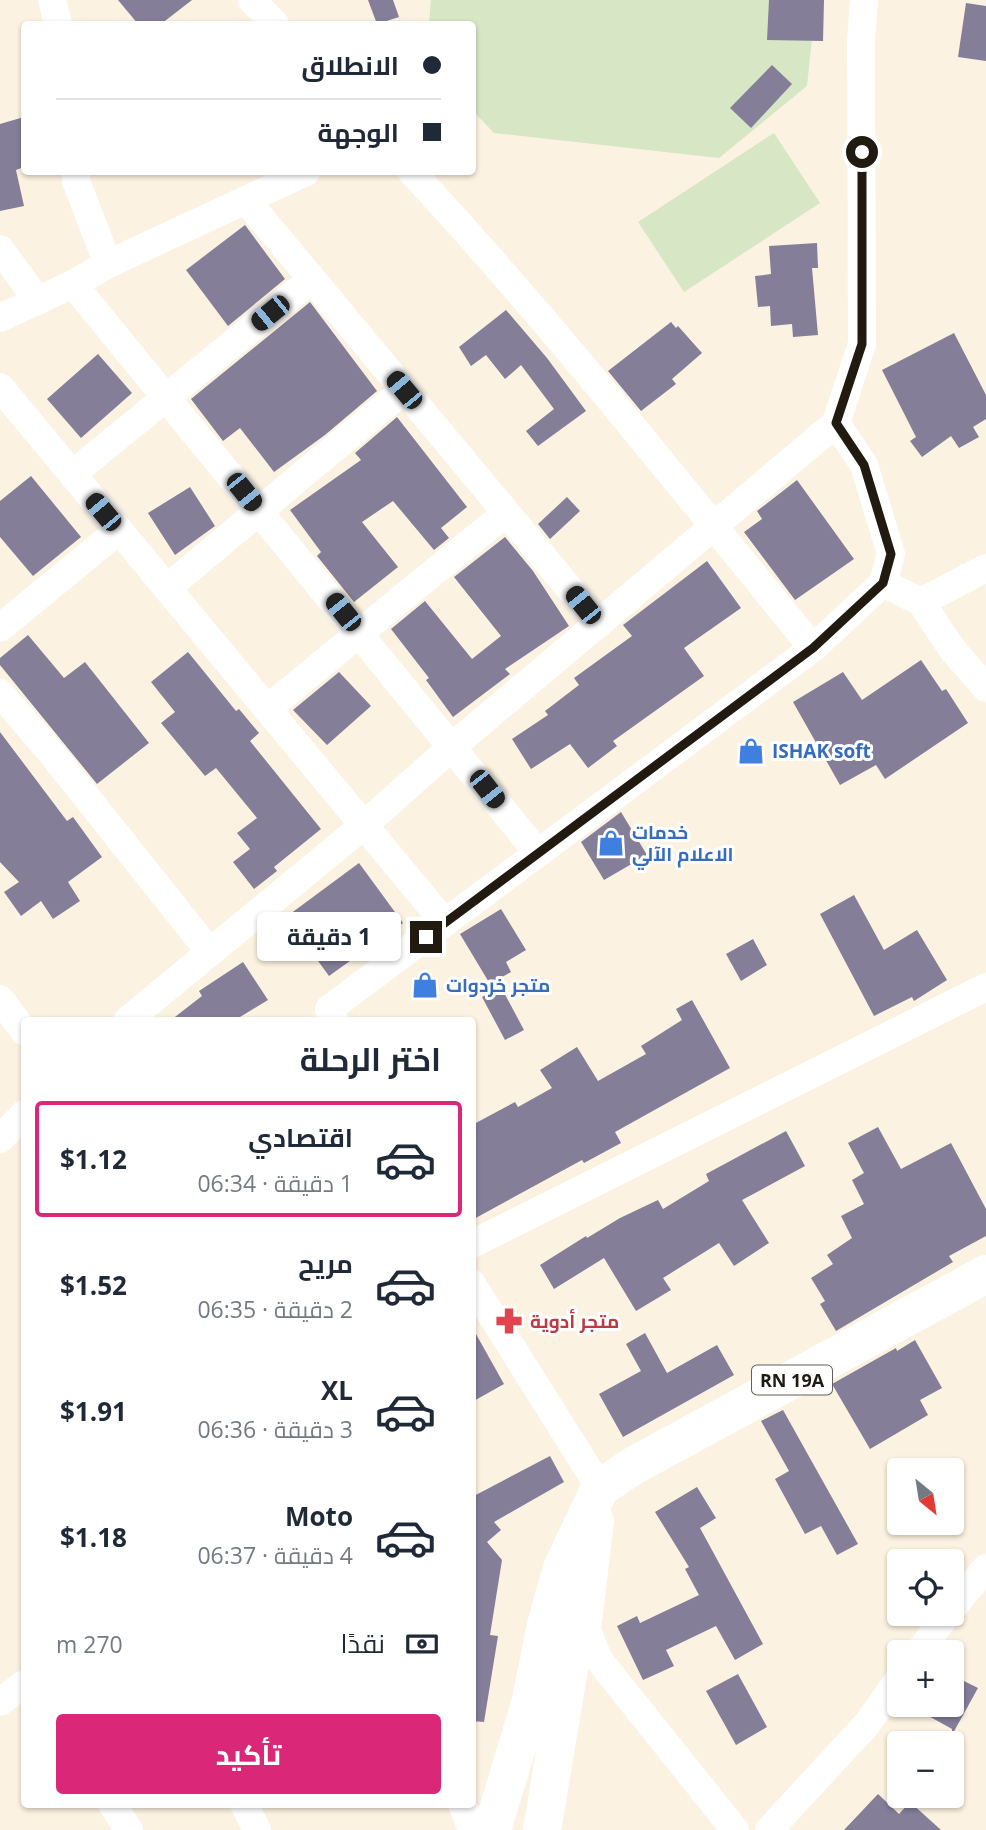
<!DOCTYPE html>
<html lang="ar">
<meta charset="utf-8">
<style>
:root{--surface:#fff;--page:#f6f6f7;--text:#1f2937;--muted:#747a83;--line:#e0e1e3;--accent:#db2777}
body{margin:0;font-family:"Open Sans",Cairo,sans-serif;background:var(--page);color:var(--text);direction:rtl;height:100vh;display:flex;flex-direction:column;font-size:26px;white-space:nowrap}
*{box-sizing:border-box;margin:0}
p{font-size:23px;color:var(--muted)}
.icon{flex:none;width:38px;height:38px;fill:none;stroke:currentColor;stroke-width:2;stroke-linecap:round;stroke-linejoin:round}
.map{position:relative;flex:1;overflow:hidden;direction:ltr}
.side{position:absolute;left:21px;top:1017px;width:455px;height:791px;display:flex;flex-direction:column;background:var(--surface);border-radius:7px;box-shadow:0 2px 5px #0004;direction:rtl}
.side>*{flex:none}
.banner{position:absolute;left:21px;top:21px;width:455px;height:154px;border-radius:7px;box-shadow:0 2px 5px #0004;direction:rtl;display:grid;align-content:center;height:154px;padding:0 35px;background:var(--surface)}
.needle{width:46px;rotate:150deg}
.buttons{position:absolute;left:887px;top:1458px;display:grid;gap:14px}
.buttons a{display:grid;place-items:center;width:77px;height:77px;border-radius:7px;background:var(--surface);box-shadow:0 2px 5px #0004;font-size:35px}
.end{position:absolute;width:32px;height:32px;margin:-16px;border:9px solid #201a10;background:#fff;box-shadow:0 0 0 4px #fff}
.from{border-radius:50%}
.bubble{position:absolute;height:49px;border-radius:7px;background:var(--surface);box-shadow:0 2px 5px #0004;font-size:23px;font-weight:700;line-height:49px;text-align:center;direction:rtl}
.car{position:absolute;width:21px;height:42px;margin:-21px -10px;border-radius:9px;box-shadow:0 0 5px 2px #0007;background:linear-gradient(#222 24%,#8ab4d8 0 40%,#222 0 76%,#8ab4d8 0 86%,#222 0)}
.banner b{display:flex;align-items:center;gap:24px;height:66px;font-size:26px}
.banner b+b{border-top:2px solid var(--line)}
.banner i{width:18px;height:18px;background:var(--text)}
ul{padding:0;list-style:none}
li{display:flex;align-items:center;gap:21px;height:116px;margin:0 14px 10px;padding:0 21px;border:4px solid transparent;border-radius:7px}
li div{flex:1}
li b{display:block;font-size:26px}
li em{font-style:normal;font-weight:700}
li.active{border-color:var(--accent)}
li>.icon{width:63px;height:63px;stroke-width:1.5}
h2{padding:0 35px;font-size:32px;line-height:84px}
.pay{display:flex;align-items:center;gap:18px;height:77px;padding:0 35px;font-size:26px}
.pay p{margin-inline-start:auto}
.button{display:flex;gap:14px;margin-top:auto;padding:14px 35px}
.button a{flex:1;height:80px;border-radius:7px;background:var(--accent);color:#fff;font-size:28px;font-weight:700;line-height:80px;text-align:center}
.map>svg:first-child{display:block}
.green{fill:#d7e6c4}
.building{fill:#847e99}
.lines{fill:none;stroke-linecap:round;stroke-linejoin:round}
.minor{stroke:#fff;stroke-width:28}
.primary{stroke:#fff;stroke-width:38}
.route{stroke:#201a10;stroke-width:9}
.labels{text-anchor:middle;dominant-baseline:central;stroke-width:6;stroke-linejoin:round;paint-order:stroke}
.shield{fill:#fff;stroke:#635f58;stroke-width:2}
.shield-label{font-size:18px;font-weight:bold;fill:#201a10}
.shop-label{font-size:19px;font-weight:bold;fill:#366cbe;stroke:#fff;text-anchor:start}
.health-label{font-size:19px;font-weight:bold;fill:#be3a42;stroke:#fff;text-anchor:start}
</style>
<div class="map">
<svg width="986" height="1830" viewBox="0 0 986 1830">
<rect width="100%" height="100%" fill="#fcf2e1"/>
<g class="green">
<polygon points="431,0 816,0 807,86 719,158 494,133 473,111 472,24 429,24"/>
<polygon points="774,133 820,203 684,292 638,222"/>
</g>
<g class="building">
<polygon points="118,0 192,0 161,24 138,24"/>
<polygon points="368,0 393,0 399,17 377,24"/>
<polygon points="769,0 824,0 823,41 767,40"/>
<polygon points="966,3 986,6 986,61 958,57"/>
<polygon points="772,65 792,84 751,128 730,108"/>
<polygon points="24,117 24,167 16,170 24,206 0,211 0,124"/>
<polygon points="245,225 285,279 228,326 186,270"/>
<polygon points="817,243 818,268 812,268 818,335 793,337 792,324 771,326 770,306 758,307 755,276 771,274 769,246"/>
<polygon points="310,302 377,391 325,435 274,472 240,428 223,441 191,399"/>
<polygon points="506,310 547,358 586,411 538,446 526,431 554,409 521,365 505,379 486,355 471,366 459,347"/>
<polygon points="671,322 676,328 678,326 702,353 672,379 676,384 641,411 608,371"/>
<polygon points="954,333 986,395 986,419 973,427 979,437 959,448 951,436 922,457 910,441 916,437 882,370"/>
<polygon points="98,354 132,393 81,438 47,399"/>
<polygon points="397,417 467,507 441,528 449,538 434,550 393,501 362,522 398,567 354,602 317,556 321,552 290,510 361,460 355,453"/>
<polygon points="31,476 81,537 33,576 0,537 0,501"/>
<polygon points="797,480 854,559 795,600 744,532 762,519 757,511"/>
<polygon points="190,487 215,526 175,555 148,513"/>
<polygon points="567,497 580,511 550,539 538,524"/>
<polygon points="505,537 533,571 569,626 505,669 510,674 453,717 426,680 429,678 391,629 425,601 472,659 501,636 454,577"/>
<polygon points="707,561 741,608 684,648 704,676 613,741 617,746 588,768 570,744 531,769 512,739 548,715 545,711 579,685 574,678 632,636 623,625"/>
<polygon points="28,635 64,678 85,662 149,743 97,784 0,665 0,658"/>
<polygon points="188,652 236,711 239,709 259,733 250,741 321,829 274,867 277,871 254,889 233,862 250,849 237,833 257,818 216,768 205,776 161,723 175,712 151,682"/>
<polygon points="921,660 942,691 946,689 968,723 885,779 876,765 840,785 793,702 843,672 862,700"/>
<polygon points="339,672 371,706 327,745 293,710"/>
<polygon points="0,732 67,821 73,817 102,857 68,882 80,901 53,919 41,901 21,916 4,892 19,882 0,862"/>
<polygon points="621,812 647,855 604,880 581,842"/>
<polygon points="359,863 403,923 329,976 286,917"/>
<polygon points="854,895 884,950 917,930 947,980 914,1001 912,997 874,1016 820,914"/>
<polygon points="501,909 526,950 506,962 511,972 490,984 460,934"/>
<polygon points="753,939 767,965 741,981 726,954"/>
<polygon points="243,962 268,1000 235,1020 171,1020 202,996 199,991"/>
<polygon points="501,987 524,1030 505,1040 482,997"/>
<polygon points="692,1000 730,1068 615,1132 621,1143 584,1163 582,1160 472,1220 472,1125 515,1102 518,1107 552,1088 540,1070 577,1047 598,1081 646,1054 641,1046 682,1020 676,1009"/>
<polygon points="878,1127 901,1169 951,1143 986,1209 986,1236 949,1256 953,1262 836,1331 820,1304 825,1301 811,1278 833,1264 827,1255 852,1238 841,1216 864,1204 852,1180 864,1173 848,1143"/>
<polygon points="786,1131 805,1166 742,1200 769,1243 734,1266 719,1243 663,1278 671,1290 636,1311 604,1258 554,1289 540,1265 586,1236 587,1238 620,1218 658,1200 663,1209 709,1181 706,1174"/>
<polygon points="472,1327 504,1384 472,1402"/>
<polygon points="645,1333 667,1373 717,1345 734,1375 623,1437 599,1394 641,1371 626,1344"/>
<polygon points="915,1340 942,1388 920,1400 928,1415 870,1449 832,1384 896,1348 897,1351"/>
<polygon points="783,1410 858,1544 837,1555 821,1526 805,1534 775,1479 789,1471 761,1421"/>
<polygon points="550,1456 564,1482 494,1522 501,1530 487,1542 502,1560 490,1635 498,1636 484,1722 472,1721 472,1497"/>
<polygon points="697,1487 716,1518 700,1528 763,1644 735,1660 716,1626 666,1650 674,1666 643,1680 617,1626 637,1616 640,1623 699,1595 685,1569 689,1567 655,1512"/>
<polygon points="738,1674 767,1727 736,1745 706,1691"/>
<polygon points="952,1675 978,1688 952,1735 952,1729 907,1704 952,1704"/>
<polygon points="878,1794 899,1814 910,1802 941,1830 844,1830"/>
</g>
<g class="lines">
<g class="minor">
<polyline points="52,0 58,24"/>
<polyline points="252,0 275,24"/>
<polyline points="864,0 861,42 862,344 836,423 864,465 891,554 883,583 921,602 952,649 986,688"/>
<polyline points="76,172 76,181 108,264"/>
<path d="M412 172C553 324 681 487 813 648"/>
<polyline points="246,200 599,624"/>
<polyline points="0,249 38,301"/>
<polyline points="73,284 538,853"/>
<polyline points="0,318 73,284 108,264 306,172"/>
<polyline points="0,387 445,923"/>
<polyline points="72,474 312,279"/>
<polyline points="167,588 404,390"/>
<polyline points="921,602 986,568"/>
<polyline points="0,628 119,530"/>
<polyline points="0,693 49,750 209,951"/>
<polyline points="267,709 506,513"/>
<polyline points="0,999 24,1031"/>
<polyline points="128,1020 364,825 453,746 836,423"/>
<polyline points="334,1020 329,1009 813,648 883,583"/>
<polyline points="0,1139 24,1114"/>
<polyline points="472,1244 986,987"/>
<polyline points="472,1284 600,1488"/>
<polyline points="952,1608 986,1568"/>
<polyline points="583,1621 599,1660 735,1830"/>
<polyline points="919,1652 947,1614"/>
<polyline points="0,1702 24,1684"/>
<polyline points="112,1804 129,1830"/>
<polyline points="244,1804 257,1830"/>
<polyline points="462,1804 472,1830"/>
<polyline points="769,1830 866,1725 900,1678"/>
</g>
<g class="primary">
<polyline points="492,1830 530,1704 546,1625 562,1568 600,1488 633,1466 986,1274"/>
<polyline points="542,1830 571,1657 583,1621 595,1521"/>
</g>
</g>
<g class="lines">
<polyline class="route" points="426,937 813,648 883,583 891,554 864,465 836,423 862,344 862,152"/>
</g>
<defs>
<g id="shop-bare" transform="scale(2.1)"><path d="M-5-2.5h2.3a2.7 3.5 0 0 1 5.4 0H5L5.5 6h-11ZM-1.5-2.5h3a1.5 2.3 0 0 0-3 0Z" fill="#3f7fe0" stroke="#fff" stroke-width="2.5" paint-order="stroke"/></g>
<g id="pharmacy-bare" transform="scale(2.1)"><path d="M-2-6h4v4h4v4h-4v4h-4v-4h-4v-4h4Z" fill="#e0444e" stroke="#fff" stroke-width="2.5" paint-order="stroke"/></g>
</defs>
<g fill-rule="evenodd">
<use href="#shop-bare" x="751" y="751"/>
<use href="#shop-bare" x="611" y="843"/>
<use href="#shop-bare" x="425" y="985"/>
<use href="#pharmacy-bare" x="509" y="1321"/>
</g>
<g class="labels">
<rect class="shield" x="752" y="1365.5" width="80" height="29" rx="5"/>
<g class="shield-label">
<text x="792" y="1380">RN 19A</text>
</g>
<g class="shop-label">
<text x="772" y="751">ISHAK soft</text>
<text x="632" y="832">خدمات<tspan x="632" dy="22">الاعلام الآلي</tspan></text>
<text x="446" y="985">متجر خردوات</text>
</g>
<g class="health-label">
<text x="530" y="1321">متجر أدوية</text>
</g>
</g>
</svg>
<div class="buttons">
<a><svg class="needle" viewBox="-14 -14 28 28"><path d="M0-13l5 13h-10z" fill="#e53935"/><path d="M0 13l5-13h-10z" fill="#747a83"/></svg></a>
<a><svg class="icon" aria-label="locate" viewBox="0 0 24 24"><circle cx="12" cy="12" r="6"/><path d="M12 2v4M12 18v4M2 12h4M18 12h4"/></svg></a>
<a>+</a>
<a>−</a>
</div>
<i class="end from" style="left:862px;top:152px"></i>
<i class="end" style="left:426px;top:937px"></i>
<div class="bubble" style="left:257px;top:912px;width:144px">1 دقيقة</div>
<i class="car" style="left:270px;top:313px;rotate:231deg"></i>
<i class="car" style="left:404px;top:390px;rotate:320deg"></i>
<i class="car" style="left:244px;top:492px;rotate:141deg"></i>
<i class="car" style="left:103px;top:512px;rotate:320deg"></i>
<i class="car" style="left:583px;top:605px;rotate:321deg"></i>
<i class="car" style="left:343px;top:612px;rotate:321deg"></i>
<i class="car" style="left:487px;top:789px;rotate:142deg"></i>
<div class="banner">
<b><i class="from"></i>الانطلاق</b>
<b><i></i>الوجهة</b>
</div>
<section class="side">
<h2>اختر الرحلة</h2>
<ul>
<li class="active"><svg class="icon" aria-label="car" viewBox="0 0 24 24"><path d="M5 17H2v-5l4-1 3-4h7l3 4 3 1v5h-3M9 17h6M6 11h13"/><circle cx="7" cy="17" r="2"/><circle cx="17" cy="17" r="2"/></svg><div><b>اقتصادي</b><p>1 دقيقة · 06:34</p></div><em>$1.12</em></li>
<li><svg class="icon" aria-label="car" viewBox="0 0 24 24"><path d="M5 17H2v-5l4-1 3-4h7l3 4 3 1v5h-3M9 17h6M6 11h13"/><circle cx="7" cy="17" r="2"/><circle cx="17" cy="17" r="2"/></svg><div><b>مريح</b><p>2 دقيقة · 06:35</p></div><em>$1.52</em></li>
<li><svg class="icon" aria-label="car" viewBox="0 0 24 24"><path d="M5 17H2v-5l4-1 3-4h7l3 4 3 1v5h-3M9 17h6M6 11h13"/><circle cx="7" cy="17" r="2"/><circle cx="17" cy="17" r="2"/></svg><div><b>XL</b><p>3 دقيقة · 06:36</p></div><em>$1.91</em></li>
<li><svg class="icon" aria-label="car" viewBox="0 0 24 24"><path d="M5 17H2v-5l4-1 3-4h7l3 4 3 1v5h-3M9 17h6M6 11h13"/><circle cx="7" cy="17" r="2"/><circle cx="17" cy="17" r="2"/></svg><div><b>Moto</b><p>4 دقيقة · 06:37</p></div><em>$1.18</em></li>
</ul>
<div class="pay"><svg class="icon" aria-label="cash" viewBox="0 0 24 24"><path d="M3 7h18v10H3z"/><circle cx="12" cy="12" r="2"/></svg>نقدًا<p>270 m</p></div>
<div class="button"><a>تأكيد</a></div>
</section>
</div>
